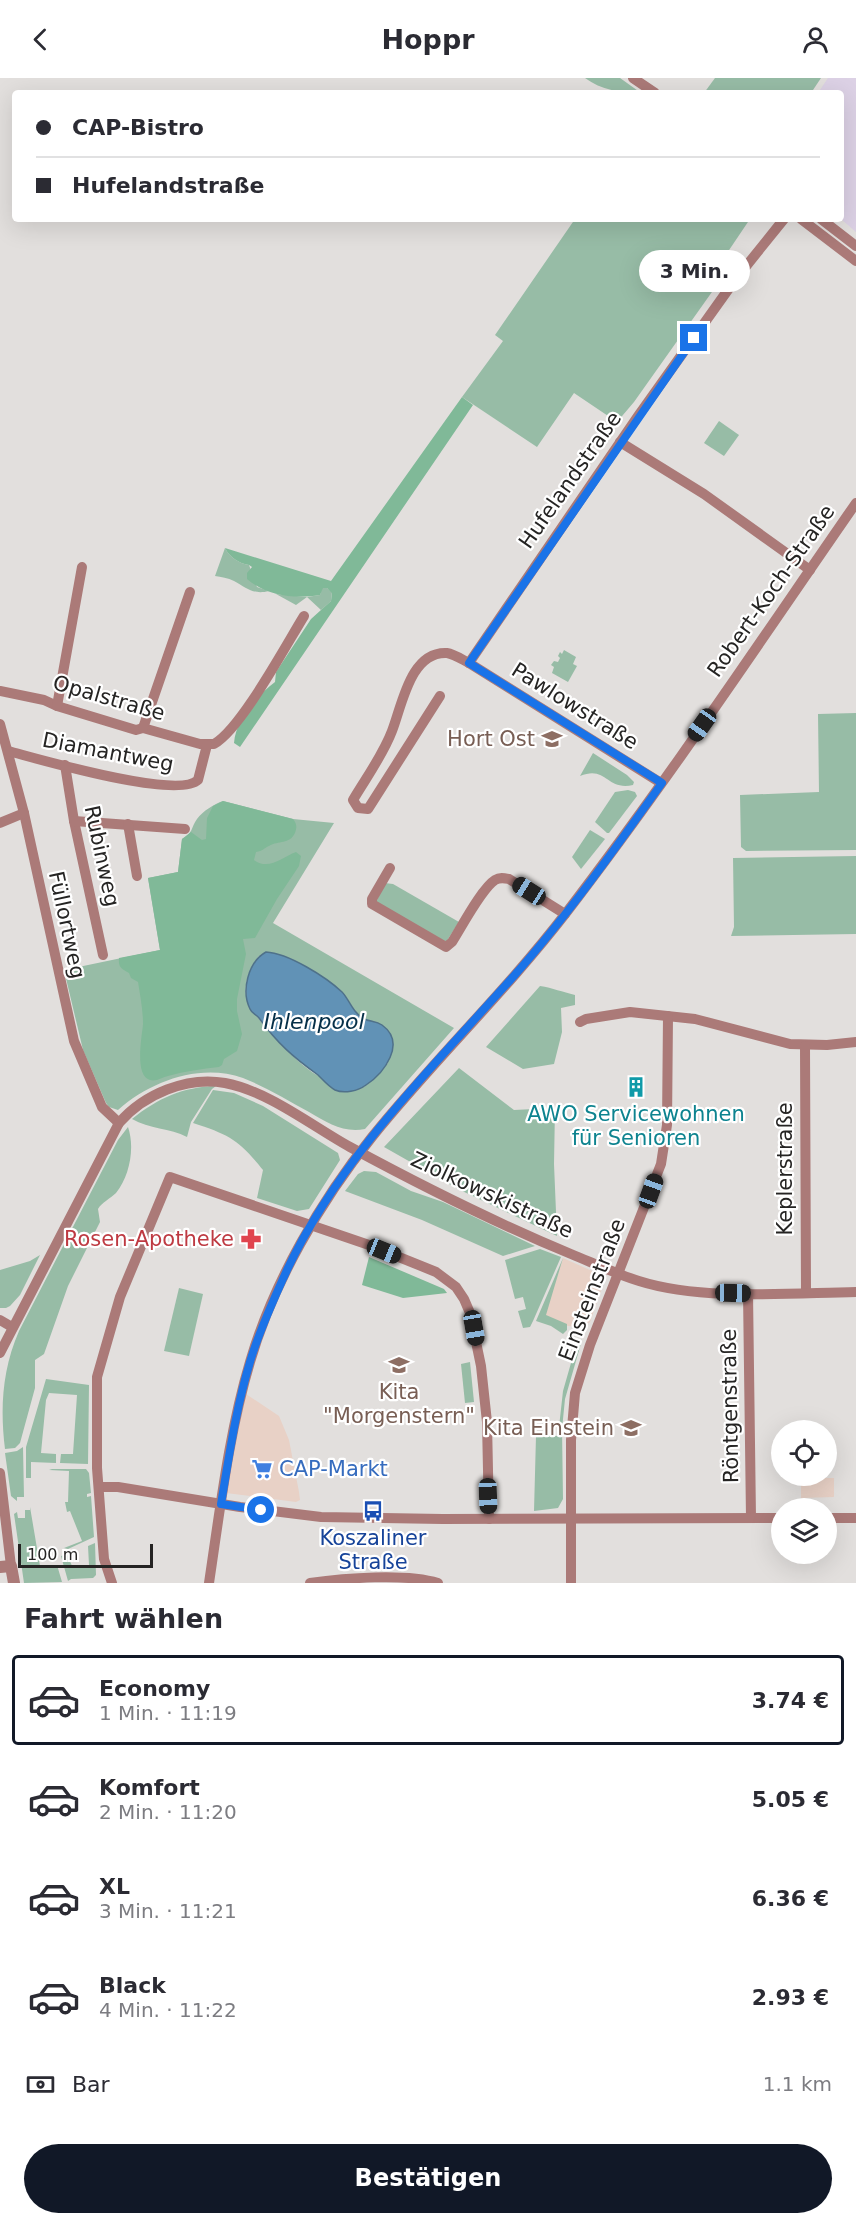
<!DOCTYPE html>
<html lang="de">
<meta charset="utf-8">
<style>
:root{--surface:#fff;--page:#f7f7f7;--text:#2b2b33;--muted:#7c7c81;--line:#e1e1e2;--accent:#111827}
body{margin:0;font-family:"DejaVu Sans",sans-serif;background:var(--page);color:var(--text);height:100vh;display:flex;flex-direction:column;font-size:22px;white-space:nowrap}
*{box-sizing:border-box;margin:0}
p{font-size:20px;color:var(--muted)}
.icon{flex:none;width:33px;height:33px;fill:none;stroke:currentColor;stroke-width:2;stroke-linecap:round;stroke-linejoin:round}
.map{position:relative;height:1505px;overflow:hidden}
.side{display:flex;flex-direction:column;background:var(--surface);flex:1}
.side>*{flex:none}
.banner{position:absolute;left:12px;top:12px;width:832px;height:132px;border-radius:6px;box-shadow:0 6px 24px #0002;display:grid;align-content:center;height:132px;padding:0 24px;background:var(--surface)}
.fabs{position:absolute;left:771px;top:1342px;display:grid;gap:12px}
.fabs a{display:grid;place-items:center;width:66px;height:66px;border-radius:50%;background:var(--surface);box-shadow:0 6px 24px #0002;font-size:30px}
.scale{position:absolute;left:18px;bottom:15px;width:135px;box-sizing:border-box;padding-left:6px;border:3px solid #252423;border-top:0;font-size:16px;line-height:21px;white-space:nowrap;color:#252423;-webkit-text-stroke:4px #fff;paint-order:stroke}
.end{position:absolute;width:27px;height:27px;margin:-14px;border:8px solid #1a73e8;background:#fff;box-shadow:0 0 0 3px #fff}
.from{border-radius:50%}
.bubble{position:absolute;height:42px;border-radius:21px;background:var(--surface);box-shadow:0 6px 24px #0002;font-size:20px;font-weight:600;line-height:42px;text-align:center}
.car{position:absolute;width:18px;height:36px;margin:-18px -9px;border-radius:8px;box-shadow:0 0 4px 2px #0007;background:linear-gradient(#222 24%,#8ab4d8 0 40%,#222 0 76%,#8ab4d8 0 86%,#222 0)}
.banner b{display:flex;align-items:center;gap:21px;height:57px;font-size:22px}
.banner b+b{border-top:2px solid var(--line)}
.banner i{width:15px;height:15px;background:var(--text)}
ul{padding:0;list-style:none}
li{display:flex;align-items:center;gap:18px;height:90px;margin:0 12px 9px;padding:0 12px;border:3px solid transparent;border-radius:6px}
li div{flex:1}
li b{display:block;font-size:22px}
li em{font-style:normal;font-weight:600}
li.selected{border-color:var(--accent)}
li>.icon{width:54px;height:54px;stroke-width:1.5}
h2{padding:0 24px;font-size:27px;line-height:72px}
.pay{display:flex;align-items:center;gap:15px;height:66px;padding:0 24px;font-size:22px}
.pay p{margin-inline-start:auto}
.action{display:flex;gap:12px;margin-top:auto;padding:12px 24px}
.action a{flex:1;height:69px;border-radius:36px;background:var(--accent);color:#fff;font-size:24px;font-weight:600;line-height:69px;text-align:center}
header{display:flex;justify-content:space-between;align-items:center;height:78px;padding:0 24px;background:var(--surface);font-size:27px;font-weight:600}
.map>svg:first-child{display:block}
.commercial{fill:#e8d1c6}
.medical{fill:#dcd1e5}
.green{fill:#97bca6;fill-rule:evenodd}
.forest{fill:#80b998}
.water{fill:#6192b6;stroke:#4f718a;stroke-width:1.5}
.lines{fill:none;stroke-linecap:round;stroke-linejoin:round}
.minor{stroke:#ab7a78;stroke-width:10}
.tertiary{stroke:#ab7a78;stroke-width:12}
.route{stroke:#1a73e8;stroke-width:8}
.labels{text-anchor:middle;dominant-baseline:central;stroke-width:4.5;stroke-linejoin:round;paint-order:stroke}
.street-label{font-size:21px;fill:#252423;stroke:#fff}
.education-label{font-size:21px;fill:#785e54;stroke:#fff;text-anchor:end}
.culture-label{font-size:21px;fill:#0d838f;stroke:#fff}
.health-label{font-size:21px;fill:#be3a42;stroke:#fff;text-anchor:end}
.shop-label{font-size:21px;fill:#366cbe;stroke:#fff;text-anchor:start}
.transit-label{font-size:21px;fill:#164399;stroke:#fff}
.water-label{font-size:22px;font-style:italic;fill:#052f48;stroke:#fff}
</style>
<header><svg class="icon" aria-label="back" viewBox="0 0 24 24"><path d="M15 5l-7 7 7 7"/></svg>Hoppr<svg class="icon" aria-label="person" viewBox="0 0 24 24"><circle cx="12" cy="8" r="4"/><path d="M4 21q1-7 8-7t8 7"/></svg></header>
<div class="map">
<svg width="856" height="1505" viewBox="0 0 856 1505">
<rect width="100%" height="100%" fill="#e2dfdd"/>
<g class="commercial">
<polygon points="563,1180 601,1197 604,1204 590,1244 582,1249 568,1248 542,1239"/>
<polygon points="246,1316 279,1338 289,1362 299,1414 300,1422 296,1424 226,1415"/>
<polygon points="801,1400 834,1400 834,1419 801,1420"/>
</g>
<polygon class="medical" points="828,0 856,0 856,154 841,141 842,15 818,15"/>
<g class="green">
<path d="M585 0H620L641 15C621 15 601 12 585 0Z"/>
<polygon points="715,0 821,0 811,15 704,15"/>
<polygon points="575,141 750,141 719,187 723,190 716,200 719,204 634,324 617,344 574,315 537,369 462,319 503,263 495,257"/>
<polygon points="719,343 739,357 724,378 704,365"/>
<path d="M225 470C229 479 240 486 249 487L257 509 269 513C253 517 247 510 234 503 228 500 221 499 215 498Z"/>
<polygon points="322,510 327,510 332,514 331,523 321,532 307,519 296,527 276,516 307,519 320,517"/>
<polygon points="564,572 576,579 573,586 577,588 568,604 552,595 554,589 551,587 554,583 558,584 560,580 558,578 560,574 562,576"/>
<polygon points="856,635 856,772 746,773 741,769 740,717 819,714 818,636"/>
<path d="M593 675 627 697 634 704 633 707C606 713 607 687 580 698Z"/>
<polygon points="628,712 635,714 637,718 609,755 607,755 595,744 615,714"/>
<path d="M223 723 293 741 334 745 273 845 454 950 365 1051C343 1055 328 1045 309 1034 287 1022 266 1009 243 1000 200 985 151 1003 118 1032L109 1029 106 1025 83 972 64 892 160 872 148 800 178 794 182 761C193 756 191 749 197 741 203 733 214 726 223 723ZM259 878 347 920 356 935 365 942 376 945 388 985 377 998 364 1009C349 1005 329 1003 315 996 297 985 249 937 246 917 244 904 251 887 259 878Z"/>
<polygon points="590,752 605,761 581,791 572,779"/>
<polygon points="856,778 856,856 731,858 734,849 733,780"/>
<polygon points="385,805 393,806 459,844 446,864 376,824"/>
<path d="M540 908C553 910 562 914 575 917V927L561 930 562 954 554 986 523 991 486 969Z"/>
<polygon points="459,990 514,1032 555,1030 554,1086 557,1158 458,1111 384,1069"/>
<path d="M216 1008 212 1011 191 1044 187 1059C170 1050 149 1051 132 1041 158 1020 183 1009 216 1008Z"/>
<path d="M213 1012 234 1015 263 1028 338 1075 340 1082 309 1131 297 1133 257 1120 263 1092C239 1062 230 1057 193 1045Z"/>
<path d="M128 1049C135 1069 130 1098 116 1115 110 1121 102 1124 98 1131L100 1144 68 1208 44 1276 35 1282V1310L20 1365 15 1370 5 1371C0 1331 2 1292 19 1253L118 1062Z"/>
<polygon points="364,1093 376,1094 411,1113 443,1124 535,1168 503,1178 422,1142 345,1113 358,1096"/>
<polygon points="540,1171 561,1179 533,1243 530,1249 523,1250 518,1233 526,1231 523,1219 515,1221 505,1182"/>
<polygon points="40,1177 20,1217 10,1228 6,1230 0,1230 0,1192 30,1183"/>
<polygon points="563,1180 546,1237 567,1246 567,1252 563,1256 551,1248 536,1243"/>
<polygon points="179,1210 203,1216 189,1278 164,1273"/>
<polygon points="574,1259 582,1262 565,1321 562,1351 563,1421 558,1430 534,1433 536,1358 558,1358 563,1313 577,1264 571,1262"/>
<polygon points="470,1284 474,1324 465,1325 461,1286"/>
<polygon points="46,1301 89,1307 88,1386 60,1385 61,1376 73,1376 77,1317 49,1315 46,1322 41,1375 56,1376 56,1385 31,1384 31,1400 26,1400 26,1369"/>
<polygon points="23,1369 24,1419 17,1419 17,1423 11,1418 5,1375 17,1373"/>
<polygon points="52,1391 86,1391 89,1395 91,1415 87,1416 87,1419 91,1418 94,1459 68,1471 64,1470 82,1463 70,1433 67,1434 65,1424 68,1424 69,1393 49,1392"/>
<polygon points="30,1429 40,1488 57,1487 62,1504 24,1505 14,1436 17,1434 18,1440 25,1440 25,1432 30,1432"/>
<polygon points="95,1465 96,1497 93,1500 71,1501 68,1503 61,1478 67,1476 72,1488 89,1487 88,1468"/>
</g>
<g class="forest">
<path d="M462 319 473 327 240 669 234 665C236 641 257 618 275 604L276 594 311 541 331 523 332 515 327 510H323L320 517C294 521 267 518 247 501V495L252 489 249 487C240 486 229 479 225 470L331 503Z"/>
<path d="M223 723 293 741C297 746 297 749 295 755 289 767 279 762 269 768 264 770 263 773 256 774L254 782C269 793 282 779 296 774L301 778 299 788 277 821 255 860 243 861 246 876 237 921V933L242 956 237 973 224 981 222 987 219 989C202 991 185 993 168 998 163 999 156 1004 150 1002 134 998 142 958 143 946 143 932 140 917 138 904L131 900 129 895C122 891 118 890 119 880L160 872 148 800 178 794 182 761 191 754 202 762 206 761 207 740 213 728Z"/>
<polygon points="369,1179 444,1211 447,1215 403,1220 362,1207"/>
</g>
<path class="water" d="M266 874C288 875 326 899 342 914 347 919 350 927 355 933 365 946 373 941 382 947 407 965 384 995 366 1007 358 1013 344 1016 335 1012 329 1009 323 1002 318 997 293 979 277 965 259 940 256 936 252 936 250 931 241 913 248 884 266 874Z"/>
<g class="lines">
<g class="minor">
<polyline points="633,0 655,15"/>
<polyline points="801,141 856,183"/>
<polyline points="821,141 856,168"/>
<polyline points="620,364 704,416 810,492"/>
<polyline points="469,585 638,338 735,202 784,141"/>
<path d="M0 613 44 622 57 628 136 652 143 650 200 666H214C241 651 286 567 304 538"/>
<path d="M440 618 368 731 358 730 353 722C366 700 383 677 392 653 402 628 410 573 447 575 454 576 463 582 469 585L661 705"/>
<polyline points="57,628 82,489"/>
<polyline points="0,646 24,735 74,963 102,1029 119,1045"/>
<polyline points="143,650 190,514"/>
<path d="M8 673C39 681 177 722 198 702L207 667"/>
<polyline points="65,687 74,743 103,877"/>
<polyline points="74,743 185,751"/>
<polyline points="0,745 24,735"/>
<polyline points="128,746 137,798"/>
<path d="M390 790 372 821V826L446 869 452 864C461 850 482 810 495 802 500 799 504 800 509 801L565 836"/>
<polyline points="580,944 586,941 630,934 695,941 790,966 827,967 856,964"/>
<polyline points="805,968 806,1215"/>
<polyline points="748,1215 751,1440"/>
<polyline points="0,1242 12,1249"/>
<path d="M0 1275 119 1045C144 1016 187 998 225 1005 268 1013 312 1048 350 1069 422 1108 496 1145 571 1176 593 1185 616 1196 639 1203 702 1223 790 1215 856 1214"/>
<polyline points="0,1395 11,1488"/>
<polyline points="99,1409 118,1409 240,1429 321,1439 443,1441 782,1440"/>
<polyline points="826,1440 856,1440"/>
<polyline points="112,1505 104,1481 97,1390 97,1299 120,1219 170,1099 369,1167 436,1194 456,1209 464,1221 470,1235 481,1288 487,1344 489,1441"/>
<path d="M209 1505C220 1432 229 1354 250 1284 273 1205 321 1122 372 1059 434 982 506 913 566 835 668 702 761 562 856 425"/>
<path d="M310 1505C344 1500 406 1495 438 1505"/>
<polyline points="571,1505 571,1362 575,1315 590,1267 661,1086 667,1047 668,938"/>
</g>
<polyline class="tertiary" points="0,1489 11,1488 14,1505"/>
</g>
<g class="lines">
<path class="route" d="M261 1432 221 1426C229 1379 236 1330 250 1284 259 1253 274 1221 287 1192 340 1079 432 990 513 899 567 838 615 771 662 705L469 585 694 260"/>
</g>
<defs>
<g id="school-bare" transform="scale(1.62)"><path d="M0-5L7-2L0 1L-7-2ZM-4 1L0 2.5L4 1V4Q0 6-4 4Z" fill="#8d6e63" stroke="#fff" stroke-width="2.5" paint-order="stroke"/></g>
<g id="building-bare" transform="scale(1.62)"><path d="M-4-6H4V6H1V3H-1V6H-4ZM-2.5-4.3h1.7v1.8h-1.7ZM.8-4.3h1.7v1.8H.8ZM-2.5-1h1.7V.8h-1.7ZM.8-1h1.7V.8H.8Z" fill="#0f9aa8" stroke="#fff" stroke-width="2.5" paint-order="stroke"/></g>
<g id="pharmacy-bare" transform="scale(1.62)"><path d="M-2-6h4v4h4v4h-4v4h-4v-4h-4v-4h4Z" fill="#e0444e" stroke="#fff" stroke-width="2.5" paint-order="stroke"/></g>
<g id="supermarket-bare" transform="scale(1.62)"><path d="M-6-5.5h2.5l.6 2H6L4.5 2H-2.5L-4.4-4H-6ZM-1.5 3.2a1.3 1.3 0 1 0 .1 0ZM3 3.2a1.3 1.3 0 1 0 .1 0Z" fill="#3f7fe0" stroke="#fff" stroke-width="2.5" paint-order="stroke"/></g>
<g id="bus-bare" transform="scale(1.62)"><path d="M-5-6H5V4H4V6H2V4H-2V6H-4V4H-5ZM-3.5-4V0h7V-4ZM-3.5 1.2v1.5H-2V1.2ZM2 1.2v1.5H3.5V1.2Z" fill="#1a4fb4" stroke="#fff" stroke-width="2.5" paint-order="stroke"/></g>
</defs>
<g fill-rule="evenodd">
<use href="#school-bare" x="552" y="661"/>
<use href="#building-bare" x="636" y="1009"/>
<use href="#pharmacy-bare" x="251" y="1161"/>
<use href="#school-bare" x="399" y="1287"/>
<use href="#school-bare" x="631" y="1350"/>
<use href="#supermarket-bare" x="262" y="1391"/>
<use href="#bus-bare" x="373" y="1433"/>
</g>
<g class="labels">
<g class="street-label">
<text transform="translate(570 402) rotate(-55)">Hufelandstraße</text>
<text transform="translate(771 513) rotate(-55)">Robert-Koch-Straße</text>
<text transform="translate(109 620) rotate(16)">Opalstraße</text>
<text transform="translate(575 628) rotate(32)">Pawlowstraße</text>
<text transform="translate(108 674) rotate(11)">Diamantweg</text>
<text transform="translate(102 778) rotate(78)">Rubinweg</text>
<text transform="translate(67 847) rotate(78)">Füllortweg</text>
<text transform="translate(785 1091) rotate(-90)">Keplerstraße</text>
<text transform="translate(492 1117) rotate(25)">Ziolkowskistraße</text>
<text transform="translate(592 1212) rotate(-69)">Einsteinstraße</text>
<text transform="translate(730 1328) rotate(-91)">Röntgenstraße</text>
</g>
<g class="education-label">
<text x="535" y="661">Hort Ost</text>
<text x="399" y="1314" text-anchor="middle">Kita<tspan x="399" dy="24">"Morgenstern"</tspan></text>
<text x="614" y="1350">Kita Einstein</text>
</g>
<g class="culture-label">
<text x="636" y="1036">AWO Servicewohnen<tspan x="636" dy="24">für Senioren</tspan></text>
</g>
<g class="health-label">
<text x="234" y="1161">Rosen-Apotheke</text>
</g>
<g class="shop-label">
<text x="279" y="1391">CAP-Markt</text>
</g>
<g class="transit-label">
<text x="373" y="1460">Koszaliner<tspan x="373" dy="24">Straße</tspan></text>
</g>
<g class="water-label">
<text x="314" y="943">Ihlenpool</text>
</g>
</g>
</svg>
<div class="fabs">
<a><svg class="icon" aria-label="locate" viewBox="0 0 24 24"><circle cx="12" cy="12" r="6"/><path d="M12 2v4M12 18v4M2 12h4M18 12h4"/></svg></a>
<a><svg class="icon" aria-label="layers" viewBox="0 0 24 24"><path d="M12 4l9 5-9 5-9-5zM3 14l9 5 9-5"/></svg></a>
</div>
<div class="scale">100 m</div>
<i class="end from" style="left:261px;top:1432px"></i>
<i class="end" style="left:694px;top:260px"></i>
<div class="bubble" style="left:639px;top:172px;width:111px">3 Min.</div>
<i class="car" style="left:702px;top:647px;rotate:215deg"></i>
<i class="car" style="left:529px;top:813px;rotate:302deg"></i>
<i class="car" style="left:651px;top:1113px;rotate:20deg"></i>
<i class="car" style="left:384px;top:1173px;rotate:112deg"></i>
<i class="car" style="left:733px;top:1215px;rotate:91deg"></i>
<i class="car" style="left:474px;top:1250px;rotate:170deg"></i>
<i class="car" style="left:488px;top:1418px;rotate:178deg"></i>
<div class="banner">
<b><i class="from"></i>CAP-Bistro</b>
<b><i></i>Hufelandstraße</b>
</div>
</div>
<section class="side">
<h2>Fahrt wählen</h2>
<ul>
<li class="selected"><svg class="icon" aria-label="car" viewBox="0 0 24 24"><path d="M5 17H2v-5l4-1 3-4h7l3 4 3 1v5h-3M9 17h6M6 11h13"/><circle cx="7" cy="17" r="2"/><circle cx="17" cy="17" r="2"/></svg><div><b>Economy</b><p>1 Min. · 11:19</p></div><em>3.74 €</em></li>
<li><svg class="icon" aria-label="car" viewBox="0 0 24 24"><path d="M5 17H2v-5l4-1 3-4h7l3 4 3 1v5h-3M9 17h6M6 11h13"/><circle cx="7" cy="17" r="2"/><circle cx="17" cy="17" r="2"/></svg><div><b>Komfort</b><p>2 Min. · 11:20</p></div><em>5.05 €</em></li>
<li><svg class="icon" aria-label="car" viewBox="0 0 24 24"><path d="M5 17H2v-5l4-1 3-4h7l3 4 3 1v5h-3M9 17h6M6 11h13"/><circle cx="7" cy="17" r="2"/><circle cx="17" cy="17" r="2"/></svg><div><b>XL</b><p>3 Min. · 11:21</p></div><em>6.36 €</em></li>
<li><svg class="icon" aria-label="car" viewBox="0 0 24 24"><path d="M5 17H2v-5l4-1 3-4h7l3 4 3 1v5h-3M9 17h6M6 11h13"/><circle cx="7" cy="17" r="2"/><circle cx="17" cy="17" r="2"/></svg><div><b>Black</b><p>4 Min. · 11:22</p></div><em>2.93 €</em></li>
</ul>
<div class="pay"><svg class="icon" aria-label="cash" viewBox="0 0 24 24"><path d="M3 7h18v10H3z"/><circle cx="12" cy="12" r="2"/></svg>Bar<p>1.1 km</p></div>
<div class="action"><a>Bestätigen</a></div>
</section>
